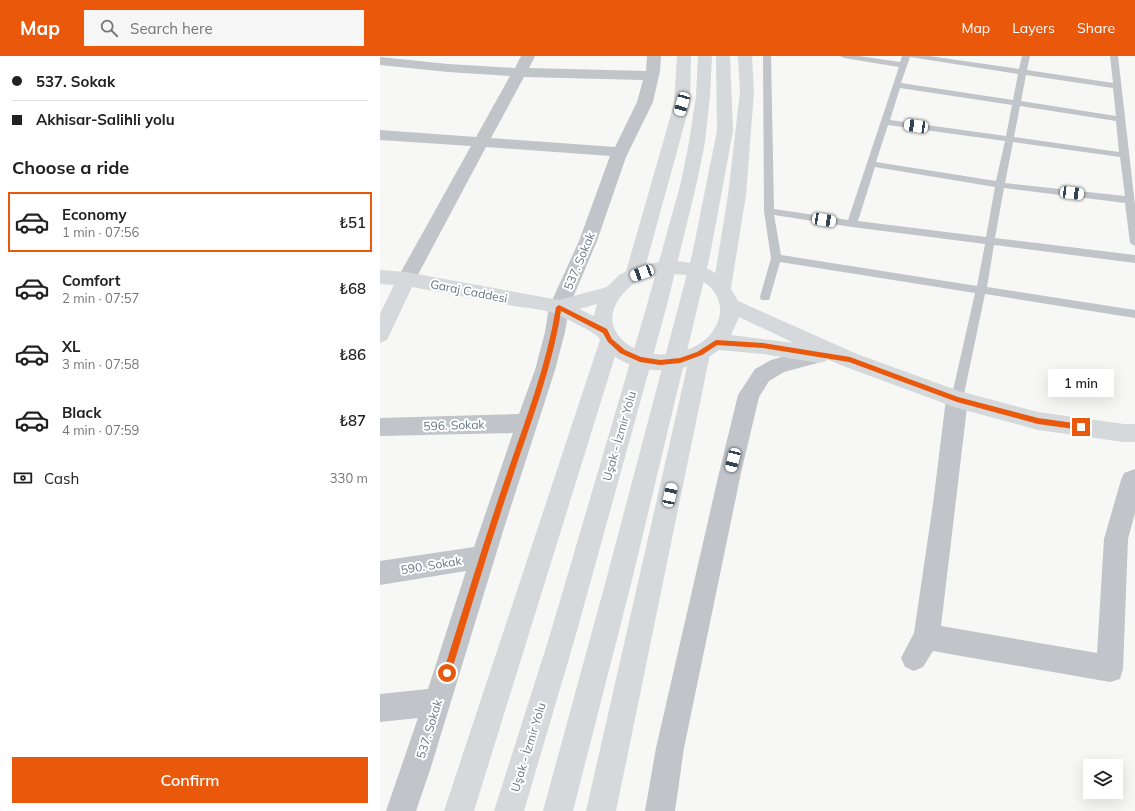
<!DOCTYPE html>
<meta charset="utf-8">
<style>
:root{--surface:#fff;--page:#f6f6f6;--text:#222;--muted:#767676;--line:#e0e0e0;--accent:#ea580c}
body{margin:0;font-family:Mulish,sans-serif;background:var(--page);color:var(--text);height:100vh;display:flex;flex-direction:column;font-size:15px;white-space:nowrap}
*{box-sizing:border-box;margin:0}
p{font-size:13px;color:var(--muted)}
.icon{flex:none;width:22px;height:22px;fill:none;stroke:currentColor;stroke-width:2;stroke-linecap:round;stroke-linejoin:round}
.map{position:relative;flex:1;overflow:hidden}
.details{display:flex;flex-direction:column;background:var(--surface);width:380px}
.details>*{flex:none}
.guide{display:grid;align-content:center;height:88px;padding:0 12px;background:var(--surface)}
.buttons{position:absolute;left:703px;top:703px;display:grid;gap:8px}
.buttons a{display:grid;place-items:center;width:40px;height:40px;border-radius:0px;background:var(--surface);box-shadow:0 4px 16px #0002;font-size:20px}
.end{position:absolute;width:18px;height:18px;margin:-9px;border:5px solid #ea580c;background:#fff;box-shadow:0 0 0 2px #fff}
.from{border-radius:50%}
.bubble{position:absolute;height:28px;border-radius:0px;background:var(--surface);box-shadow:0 4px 16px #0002;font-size:13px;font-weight:600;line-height:28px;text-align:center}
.car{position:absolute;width:12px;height:24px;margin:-12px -6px;border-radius:5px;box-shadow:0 0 3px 1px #0007;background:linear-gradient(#fff 24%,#345 0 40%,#fff 0 76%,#345 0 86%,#fff 0)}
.guide b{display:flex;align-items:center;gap:14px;height:38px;font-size:15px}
.guide b+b{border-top:1px solid var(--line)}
.guide i{width:10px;height:10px;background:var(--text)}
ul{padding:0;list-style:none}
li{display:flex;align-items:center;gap:12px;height:60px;margin:0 8px 6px;padding:0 4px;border:2px solid transparent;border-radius:0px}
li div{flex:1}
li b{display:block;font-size:15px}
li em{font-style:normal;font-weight:600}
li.selected{border-color:var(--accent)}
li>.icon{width:36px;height:36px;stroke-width:1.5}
h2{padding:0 12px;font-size:18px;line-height:48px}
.pay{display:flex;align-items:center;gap:10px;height:44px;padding:0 12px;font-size:15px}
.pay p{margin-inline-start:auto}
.cta{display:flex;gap:8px;margin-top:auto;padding:8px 12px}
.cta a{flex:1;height:46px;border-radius:0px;background:var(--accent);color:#fff;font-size:16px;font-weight:600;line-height:46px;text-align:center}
header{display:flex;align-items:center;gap:24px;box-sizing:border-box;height:56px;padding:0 20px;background:var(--accent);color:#fff}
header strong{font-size:19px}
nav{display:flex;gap:22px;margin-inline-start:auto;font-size:14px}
.search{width:280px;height:36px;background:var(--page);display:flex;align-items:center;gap:10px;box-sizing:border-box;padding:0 14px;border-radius:0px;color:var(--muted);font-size:15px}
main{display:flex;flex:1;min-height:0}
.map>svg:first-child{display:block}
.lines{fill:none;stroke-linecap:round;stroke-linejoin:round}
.lane{fill:#c1c4c8;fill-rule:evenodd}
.street{fill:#c1c4c8;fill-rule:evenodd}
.secondary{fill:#d5d9dc;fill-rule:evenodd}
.highway{fill:#d5d9dc;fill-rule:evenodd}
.route{fill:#ea580c}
.labels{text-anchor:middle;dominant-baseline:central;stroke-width:4;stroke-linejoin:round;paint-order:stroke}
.street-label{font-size:12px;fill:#687684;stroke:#fff}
</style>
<header>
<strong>Map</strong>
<div class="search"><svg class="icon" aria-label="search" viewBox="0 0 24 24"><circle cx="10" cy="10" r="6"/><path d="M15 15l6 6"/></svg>Search here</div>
<nav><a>Map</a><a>Layers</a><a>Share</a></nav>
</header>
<main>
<section class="details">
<div class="guide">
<b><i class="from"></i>537. Sokak</b>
<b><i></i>Akhisar-Salihli yolu</b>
</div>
<h2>Choose a ride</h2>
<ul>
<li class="selected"><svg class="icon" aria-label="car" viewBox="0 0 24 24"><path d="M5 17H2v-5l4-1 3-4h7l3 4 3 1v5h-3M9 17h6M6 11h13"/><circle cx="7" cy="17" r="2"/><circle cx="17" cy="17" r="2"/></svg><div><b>Economy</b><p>1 min · 07:56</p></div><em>₺51</em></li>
<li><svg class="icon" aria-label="car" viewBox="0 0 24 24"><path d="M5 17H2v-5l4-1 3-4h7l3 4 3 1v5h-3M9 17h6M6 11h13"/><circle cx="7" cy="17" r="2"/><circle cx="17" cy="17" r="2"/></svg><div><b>Comfort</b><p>2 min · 07:57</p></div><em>₺68</em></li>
<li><svg class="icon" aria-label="car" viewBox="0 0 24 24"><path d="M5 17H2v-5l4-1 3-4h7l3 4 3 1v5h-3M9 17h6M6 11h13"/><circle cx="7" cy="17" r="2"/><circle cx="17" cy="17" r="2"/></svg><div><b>XL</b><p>3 min · 07:58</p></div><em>₺86</em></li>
<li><svg class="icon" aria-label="car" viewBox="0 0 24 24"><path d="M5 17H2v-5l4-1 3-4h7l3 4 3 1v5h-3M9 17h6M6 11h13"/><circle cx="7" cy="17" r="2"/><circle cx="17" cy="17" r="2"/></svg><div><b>Black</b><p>4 min · 07:59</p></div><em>₺87</em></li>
</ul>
<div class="pay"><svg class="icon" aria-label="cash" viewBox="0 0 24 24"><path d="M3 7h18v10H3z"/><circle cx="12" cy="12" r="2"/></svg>Cash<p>330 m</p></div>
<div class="cta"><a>Confirm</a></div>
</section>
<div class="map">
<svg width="755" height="755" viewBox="0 0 755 755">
<rect width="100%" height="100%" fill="#f7f7f5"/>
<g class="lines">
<path class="lane" d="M383 0H391L394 153 468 164 519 11 464 2 460 0H479L520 6 522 0H549L639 13 642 0H650L647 14 733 27 730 0H738L755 149V190L750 187 745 147 624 132 615 182 755 199V207L614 189 607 231 755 254V262L605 238 583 343 581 346 577 348 573 346 571 343 595 237 400 206 390 241 389 244H381L380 241 391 202 384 155ZM530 1 638 18 633 44 521 27ZM646 19 733 32 736 60 641 45ZM520 32 632 49 626 80 510 64ZM640 50 736 65 739 96 634 81ZM508 69 625 85 616 125 496 106ZM633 86 740 101 745 140 625 127ZM495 111 615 131 606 181 478 165ZM394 159 472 171 605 188 597 230 401 199Z"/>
<g class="street">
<path d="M141 0H155L149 12 266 15 267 0H281L280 15 273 46 246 101 217 185 189 251 185 276 175 314 124 472 51 711 36 755H6L38 662 0 666V638L48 633 86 515 0 529V505L94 491 133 377 0 380V362L139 358 155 314 165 276 169 251 199 185 230 100 106 91 33 228 26 230 19 228 17 223 91 90 0 84V74L96 81 130 20 68 16 0 9V1L68 8 135 12ZM144 21 263 24 257 46 235 91 111 82Z"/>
<polygon points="438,291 445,293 448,299 445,305 404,316 389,325 379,341 361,417 304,692 295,755 265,755 276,692 339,417 358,339 375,313 391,304"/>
<polygon points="577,334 585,337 588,343 561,570 717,597 724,483 741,424 744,417 755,413 755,457 748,483 743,613 740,623 730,626 553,595 543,611 534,615 525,611 521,602 534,577 553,448 566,343 569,337"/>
</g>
<path class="secondary" d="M286 204C321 207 341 212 358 245L477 298 579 335 658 356 744 368H755V386H744L658 374 577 352 463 310 447 303 446 305 439 307 383 298 339 294C310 317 266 322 234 300 226 295 224 288 218 281 214 276 183 261 176 258 163 253 147 252 134 250 100 244 66 237 32 231L7 284 0 287V258L14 229 0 228V214L26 216 179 244 227 231 239 219 251 213ZM286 218C295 218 305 218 313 221 342 231 349 259 328 281 305 303 258 306 238 279 222 258 243 232 262 223 270 220 278 219 286 218ZM217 248 214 260 199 253ZM359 261 414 287 351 279Z"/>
<g class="highway">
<polygon points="297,0 311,0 310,48 263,219 261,224 254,226 247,224 245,219 294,48"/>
<polygon points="318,0 332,0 330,40 325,86 317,126 287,249 195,582 144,755 114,755 169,582 267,249 301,126 309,86 316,40"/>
<polygon points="336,0 350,0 353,75 330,199 251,528 193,755 163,755 225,528 312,199 337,75"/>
<polygon points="358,0 372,0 374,36 366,139 351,232 349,237 342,239 335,237 333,232 348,139 360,36"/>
<polygon points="230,276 237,279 240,284 94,755 64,755 220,284 223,279"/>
<polygon points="320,290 327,292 330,298 236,755 206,755 310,298 313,292"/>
</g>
</g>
<path class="route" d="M179 249 227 273 232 283 245 294 261 301 280 304 300 302 317 296 336 284 383 287 470 301 578 341 658 362 701 368 705 371 701 374 658 368 577 346 469 306 383 292 337 289 322 299 300 307 280 309 260 306 240 297 228 286 223 277 181 255C172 313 150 368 132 423 110 487 91 552 71 617L67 621 63 617C83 554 102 491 123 429 143 370 166 313 176 251Z"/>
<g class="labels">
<g class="street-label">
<text transform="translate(199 205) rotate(-67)">537. Sokak</text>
<text transform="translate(89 235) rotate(11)">Garaj Caddesi</text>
<text transform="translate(74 369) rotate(-2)">596. Sokak</text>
<text transform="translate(239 380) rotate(-74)">Uşak - İzmir Yolu</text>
<text transform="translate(51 509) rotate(-9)">590. Sokak</text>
<text transform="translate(49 673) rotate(-73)">537. Sokak</text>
<text transform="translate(148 691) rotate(-73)">Uşak - İzmir Yolu</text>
</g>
</g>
</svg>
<div class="buttons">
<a><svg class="icon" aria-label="layers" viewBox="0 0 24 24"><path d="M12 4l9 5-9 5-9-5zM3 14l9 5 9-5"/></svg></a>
</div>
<i class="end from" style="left:67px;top:617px"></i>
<i class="end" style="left:701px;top:371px"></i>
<div class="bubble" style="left:668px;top:313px;width:66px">1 min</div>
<i class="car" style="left:302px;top:48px;rotate:196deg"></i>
<i class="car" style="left:536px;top:70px;rotate:278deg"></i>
<i class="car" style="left:692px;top:137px;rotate:97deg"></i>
<i class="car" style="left:444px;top:164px;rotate:99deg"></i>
<i class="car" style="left:262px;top:217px;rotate:250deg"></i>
<i class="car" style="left:353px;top:404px;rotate:194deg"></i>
<i class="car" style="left:290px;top:439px;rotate:12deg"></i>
</div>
</main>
